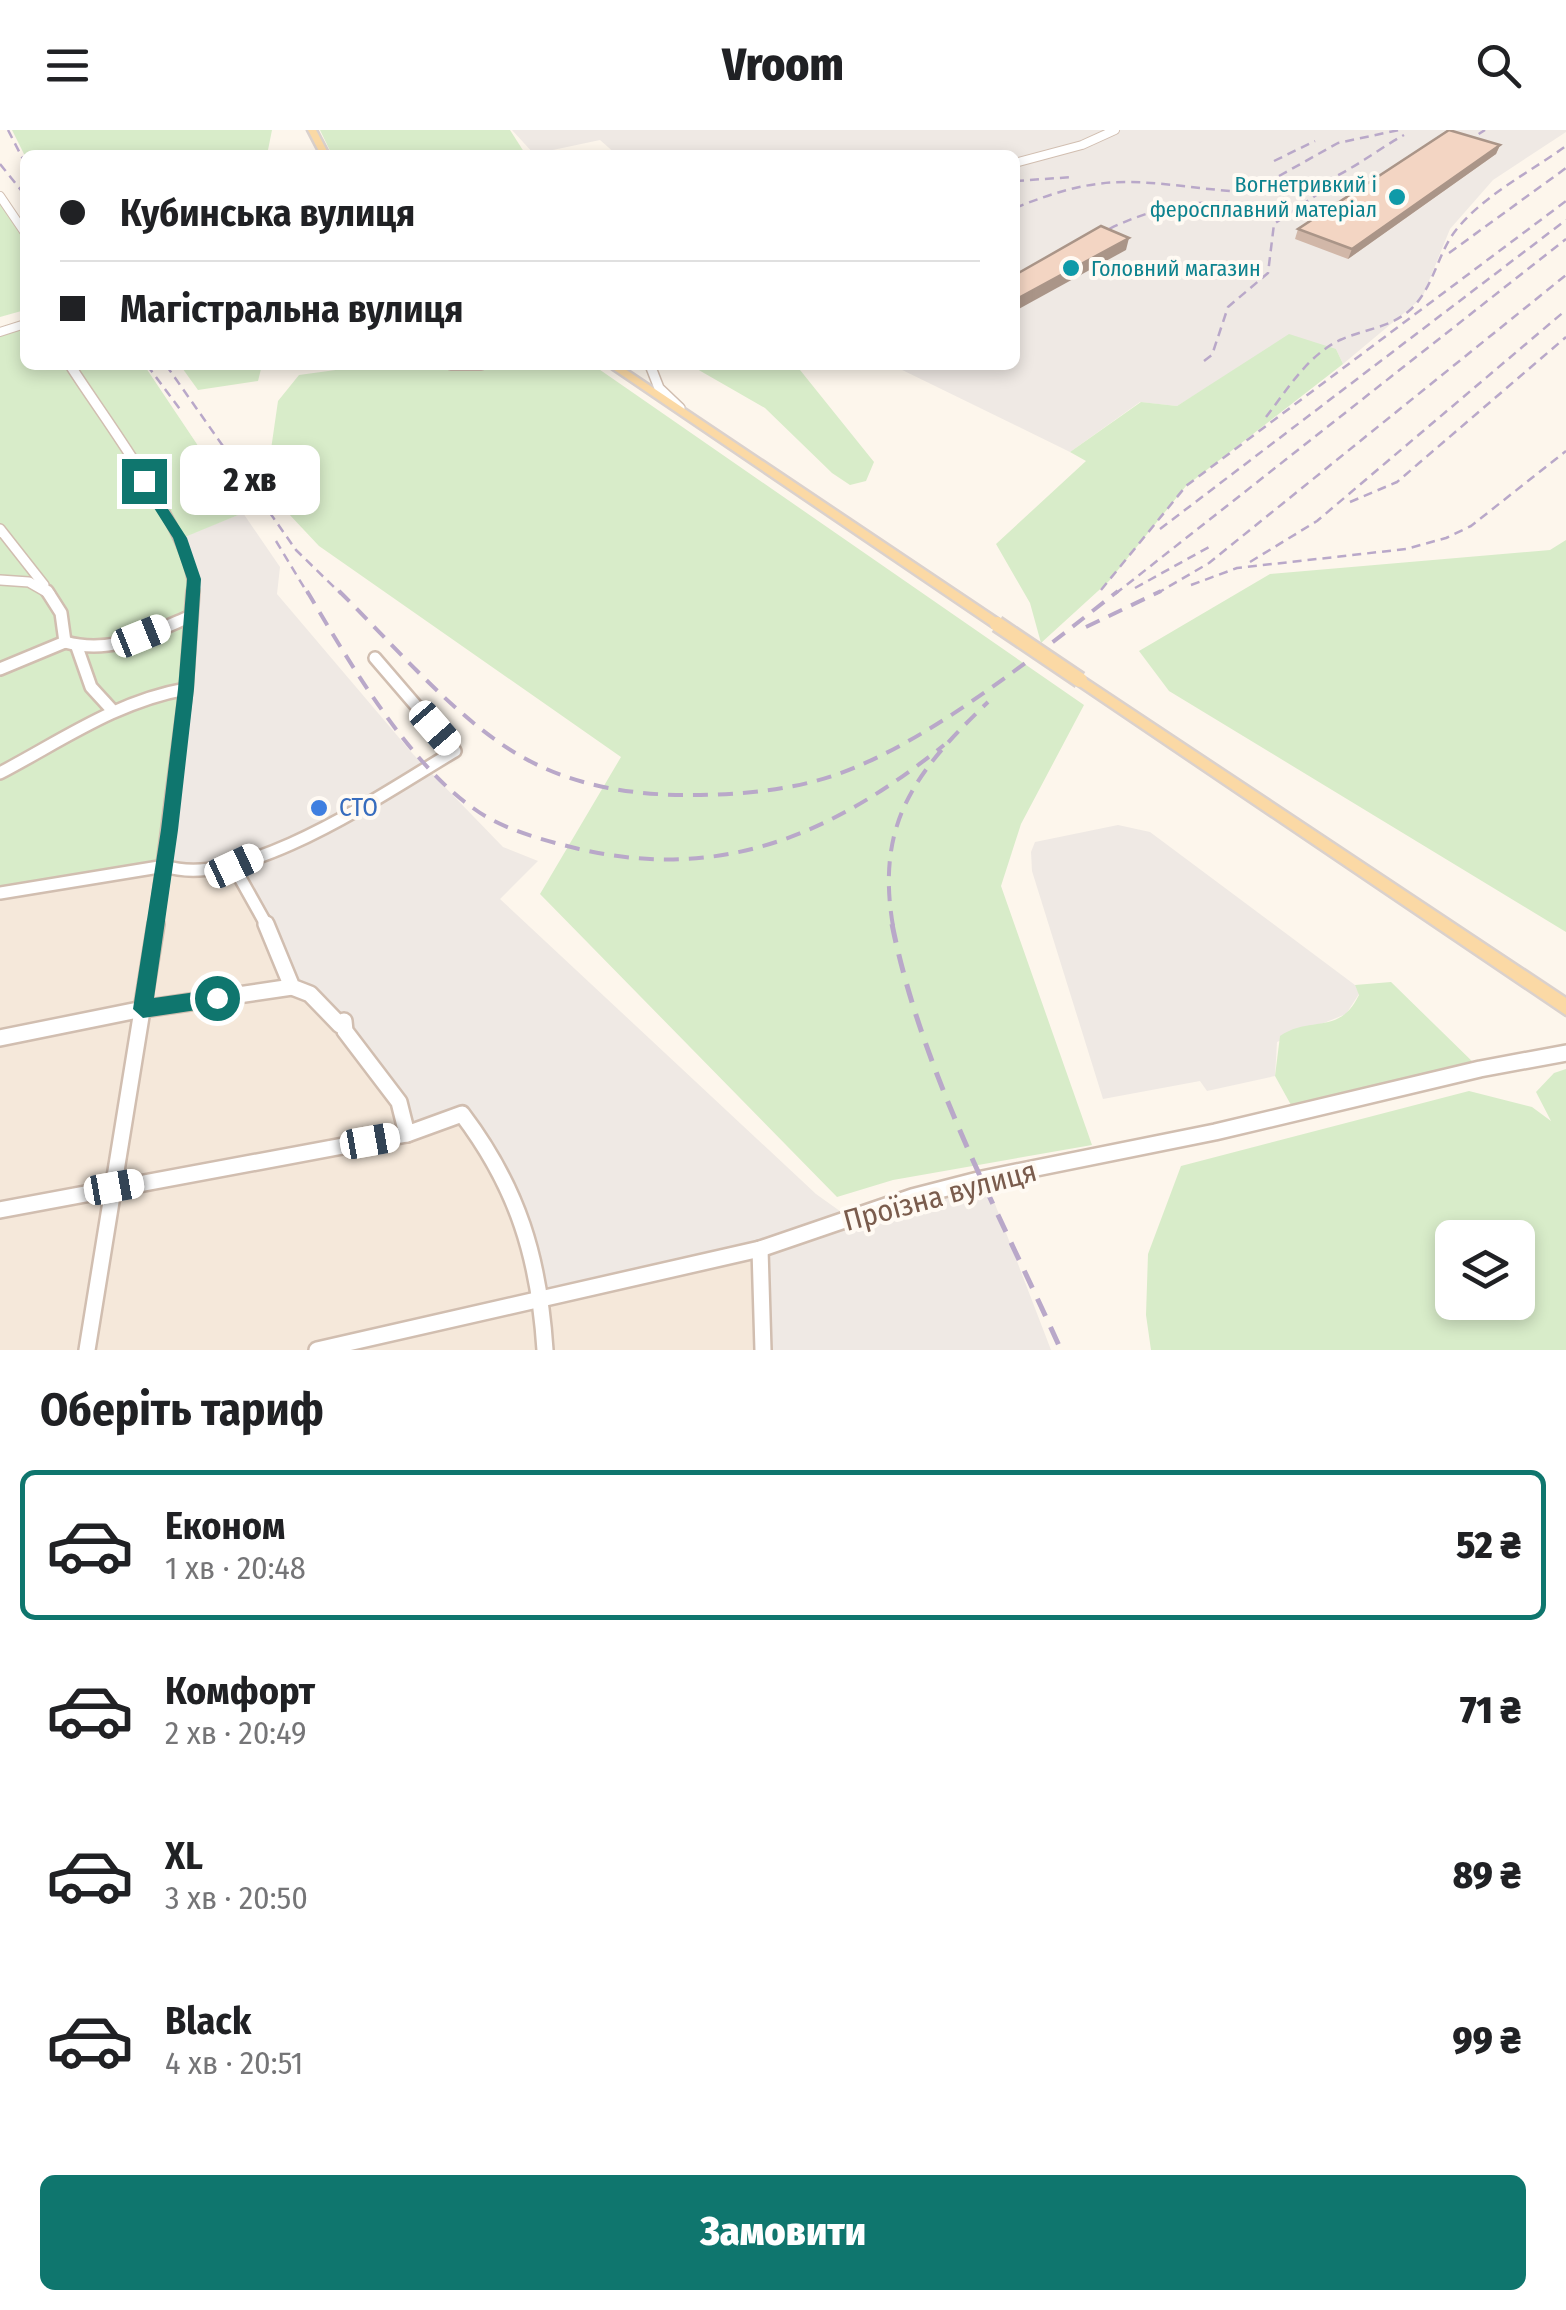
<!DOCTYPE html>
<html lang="uk">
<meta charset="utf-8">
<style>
:root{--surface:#fff;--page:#f6f6f6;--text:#202124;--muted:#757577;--line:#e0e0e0;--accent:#0f766e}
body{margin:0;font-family:"Fira Sans Condensed",sans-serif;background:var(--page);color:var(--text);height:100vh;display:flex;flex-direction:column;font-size:38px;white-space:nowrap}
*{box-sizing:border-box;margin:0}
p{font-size:32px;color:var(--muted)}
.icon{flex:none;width:55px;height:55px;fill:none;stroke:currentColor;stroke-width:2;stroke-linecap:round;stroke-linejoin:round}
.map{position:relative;height:1220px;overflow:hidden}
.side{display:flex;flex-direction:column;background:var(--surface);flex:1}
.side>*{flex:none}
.top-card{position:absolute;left:20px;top:20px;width:1000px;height:220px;border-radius:15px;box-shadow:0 5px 15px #0003;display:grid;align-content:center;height:220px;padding:0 40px;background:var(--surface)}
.fabs{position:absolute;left:1435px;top:1090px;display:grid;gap:20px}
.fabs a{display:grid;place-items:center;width:100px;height:100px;border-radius:15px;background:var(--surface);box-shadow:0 5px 15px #0003;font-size:50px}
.end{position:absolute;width:45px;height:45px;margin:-22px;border:12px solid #0f766e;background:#fff;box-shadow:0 0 0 5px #fff}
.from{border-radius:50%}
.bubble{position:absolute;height:70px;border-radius:15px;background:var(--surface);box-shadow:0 5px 15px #0003;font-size:32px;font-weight:800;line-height:70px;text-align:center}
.car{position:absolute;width:30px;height:60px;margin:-30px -15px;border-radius:12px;box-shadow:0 0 8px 2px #0007;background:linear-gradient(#fff 24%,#345 0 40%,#fff 0 76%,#345 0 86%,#fff 0)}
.top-card b{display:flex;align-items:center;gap:35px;height:95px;font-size:38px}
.top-card b+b{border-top:2px solid var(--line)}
.top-card i{width:25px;height:25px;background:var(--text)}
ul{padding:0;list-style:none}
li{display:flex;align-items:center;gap:30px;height:150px;margin:0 20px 15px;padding:0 20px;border:5px solid transparent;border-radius:15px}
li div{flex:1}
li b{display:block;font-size:38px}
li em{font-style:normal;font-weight:800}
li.on{border-color:var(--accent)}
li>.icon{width:90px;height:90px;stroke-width:1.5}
h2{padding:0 40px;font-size:45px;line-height:120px}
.action{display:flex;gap:20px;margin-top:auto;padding:20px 40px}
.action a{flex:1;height:115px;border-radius:15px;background:var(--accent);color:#fff;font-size:40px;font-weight:800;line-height:115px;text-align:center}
header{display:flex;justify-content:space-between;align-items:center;height:130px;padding:0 40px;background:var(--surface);font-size:45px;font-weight:800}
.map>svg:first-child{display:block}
.residential{fill:#f5e8da}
.industrial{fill:#efe9e4}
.green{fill:#d8ecc9;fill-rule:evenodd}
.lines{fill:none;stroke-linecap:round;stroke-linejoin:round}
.minor-far3-casing{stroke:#d1beb0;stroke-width:10}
.minor-far2-casing{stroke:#d1beb0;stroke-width:12}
.minor-far1-casing{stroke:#d1beb0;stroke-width:16}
.minor-casing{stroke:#d1beb0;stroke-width:20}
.major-casing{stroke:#dad1cd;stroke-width:5}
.minor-far3{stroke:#fff;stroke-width:8}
.minor-far2{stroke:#fff;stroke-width:9}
.minor-far1{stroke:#fff;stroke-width:11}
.minor{stroke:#fff;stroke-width:15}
.major{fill:#fbd9a5;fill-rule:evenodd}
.rail-far2{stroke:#b9a8c9;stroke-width:2.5;stroke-dasharray:9 6;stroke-linecap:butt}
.rail-far1{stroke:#b9a8c9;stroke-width:4;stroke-dasharray:15 10;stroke-linecap:butt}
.rail{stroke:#b9a8c9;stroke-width:5;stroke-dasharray:19 12;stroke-linecap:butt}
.major-bridge-casing{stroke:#dad1cd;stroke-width:19;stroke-linecap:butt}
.major-bridge{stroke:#fbd9a5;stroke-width:14}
.wall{fill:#d1b7a8}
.shaded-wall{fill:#aa9588}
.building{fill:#f3d5c3;stroke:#aa9588;stroke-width:2.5}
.route{fill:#0f766e}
.culture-dot{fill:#0f9aa8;stroke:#fffaf3;stroke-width:4}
.shop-dot{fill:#3f7fe0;stroke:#fffaf3;stroke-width:4}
.labels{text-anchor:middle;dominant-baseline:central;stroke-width:8;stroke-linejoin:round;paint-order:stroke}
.far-culture-label{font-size:22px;fill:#0d838f;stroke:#fffaf3;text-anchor:end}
.shop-label{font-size:25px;fill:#366cbe;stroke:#fffaf3;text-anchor:start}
.near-street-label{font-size:30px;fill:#7a5c4d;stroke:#fffaf3}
</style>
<header><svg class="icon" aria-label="menu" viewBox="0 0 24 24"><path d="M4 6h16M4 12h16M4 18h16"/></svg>Vroom<svg class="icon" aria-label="search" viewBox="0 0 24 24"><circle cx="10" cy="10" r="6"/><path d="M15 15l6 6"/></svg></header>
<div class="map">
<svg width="1566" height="1220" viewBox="0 0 1566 1220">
<rect width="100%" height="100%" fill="#fdf6ec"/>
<polygon class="residential" points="165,736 234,737 462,984 759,1119 763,1220 0,1220 0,763"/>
<g class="industrial">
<polygon points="512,0 1566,0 1566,2 1493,50 1450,99 1422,168 1343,234 1336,219 1216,252 1177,276 1140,272 1070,322 892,235 1015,235 1015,25 617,25 600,10 534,24"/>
<polygon points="243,383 280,437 277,464 412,623 503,717 538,731 500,769 816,1064 851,1089 982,1050 995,1074 1051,1220 763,1220 760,1120 542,1169 524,1102 463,984 407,1004 399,972 345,901 292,857 234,737 165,736 180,408"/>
<polygon points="1118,695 1150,702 1355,855 1359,864 1346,884 1277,912 1275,946 1207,961 1200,951 1103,969 1032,741 1031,722 1035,712"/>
</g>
<g class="green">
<polygon points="12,0 272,0 267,25 25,26"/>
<polygon points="320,0 510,0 526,25 332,25"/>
<polygon points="0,71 25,108 25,180 0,187"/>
<polygon points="25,194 25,235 144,235 243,383 180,409 194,449 165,736 0,763 0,202"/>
<polygon points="1289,204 1336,219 1343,234 1186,356 1109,451 1041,513 1030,473 996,414 1086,331 1070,322 1141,272 1177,276"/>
<polygon points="180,235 262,235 258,251 198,260"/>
<polygon points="372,235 440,235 462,241 493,235 593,235 1084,575 1021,694 1001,756 1092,1015 893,1050 837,1067 540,764 621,627 319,416 273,367 267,347 278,271 299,245"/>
<polygon points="690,235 796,235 874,332 866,351 850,355 832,343 765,278"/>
<polygon points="1566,410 1566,802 1169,561 1139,521 1270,444 1550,420"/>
<path d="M1391 852 1480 939 1296 984 1275 946 1280 906C1311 885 1339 906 1359 865L1355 855Z"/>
<path d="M1566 939V1220H1151L1146 1185 1148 1124 1181 1036 1469 961 1532 977 1551 991 1536 962 1554 943ZM1452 1108H1518V1172H1452Z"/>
</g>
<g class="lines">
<g class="minor-far3-casing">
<g id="minor-far3">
<polyline points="1015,33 1082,15 1115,0"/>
<polyline points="0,66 25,103"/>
<polyline points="0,202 25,194"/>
</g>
</g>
<g class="minor-far2-casing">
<g id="minor-far2">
<path d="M70 235C102 286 197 409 193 464"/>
<polyline points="451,235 481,235"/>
<polyline points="650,235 659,258 680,278"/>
<polyline points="0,399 44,455"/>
<polyline points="0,450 29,452 50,464"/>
</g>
</g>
<g class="minor-far1-casing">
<g id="minor-far1">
<polyline points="47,461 61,483 65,512"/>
<path d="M65 512C111 525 149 504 191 486"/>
<polyline points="77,517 91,557 113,581"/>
<polyline points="0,539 65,512"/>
<path d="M0 643C61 611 117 571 186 559"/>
<polyline points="234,737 267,796"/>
<path d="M0 763 165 736C243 762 387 661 455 621L375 528"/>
<polyline points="155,796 186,559 193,461"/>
</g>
</g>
<g class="minor-casing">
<g id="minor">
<path d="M266 794 292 857 310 864 340 895 344 891 345 901 399 972 407 1004 462 984C518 1058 539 1128 545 1220"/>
<polyline points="0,908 143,879 292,857"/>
<polyline points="0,1080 407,1004"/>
<polyline points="760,1119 763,1220"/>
<polyline points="87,1220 156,794"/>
<polyline points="317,1220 760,1119 912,1067 982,1049 1215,1002 1480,939 1566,923"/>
</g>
</g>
<g class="major-casing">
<g id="major">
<polygon points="308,0 316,0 329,25 321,25"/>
<polygon points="607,235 619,235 1001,491 1003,494 1001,497 993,497"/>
<polygon points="1080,545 1566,868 1566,885 1075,553 1073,550 1075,547"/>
</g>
</g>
<use href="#minor-far3" class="minor-far3"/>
<use href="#minor-far2" class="minor-far2"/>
<use href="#minor-far1" class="minor-far1"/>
<use href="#minor" class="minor"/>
<use href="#major" class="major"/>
<g class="rail-far2">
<polyline points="8,0 25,33"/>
<polyline points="1466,12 1485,0"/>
<polyline points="1274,31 1315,11"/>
<polyline points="0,34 25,65"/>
<polyline points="1279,46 1338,13 1399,0"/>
<polyline points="1015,51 1073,47"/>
<path d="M1015 78C1052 63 1086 52 1126 52 1185 52 1243 70 1302 58 1340 51 1371 23 1404 5"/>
<path d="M1083 113C1131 85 1172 72 1228 72"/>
<polyline points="1449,123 1566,38"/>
<polyline points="1204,231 1212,225 1228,177 1268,143 1274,94 1325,59"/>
<polyline points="147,235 182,282"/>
<polyline points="166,235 296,420 341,464"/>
<path d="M1266 287C1287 260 1308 225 1340 210 1364 199 1390 198 1410 180 1434 158 1437 124 1456 100 1484 65 1530 42 1566 16"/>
<polyline points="1350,372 1397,352 1566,207"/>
<polyline points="1160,399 1566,90"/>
<polyline points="276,411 308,464"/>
<polyline points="1250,432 1317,391 1566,180"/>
<polyline points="1191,455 1237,438 1406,419 1446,408 1471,396 1566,321"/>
<polyline points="1135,458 1209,417"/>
<polyline points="1101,460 1186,356 1566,71"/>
<polyline points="1115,464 1566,109"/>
<polyline points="1156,464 1209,433 1566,145"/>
</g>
<g class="rail-far1">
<path d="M307 461C348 530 407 632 473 678 503 700 543 710 579 719 723 752 833 704 944 615"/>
<path d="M339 461C393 514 460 594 526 629 575 656 632 665 687 665 737 665 790 661 838 644 931 611 1039 523 1118 461"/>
<polyline points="1086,497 1161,461"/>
<path d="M893 796C875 692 917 640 988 572"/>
</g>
<path class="rail" d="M892 794C922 943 999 1082 1061 1220"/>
<g class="major-bridge-casing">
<polyline id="major-bridge" points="997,494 1080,550"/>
</g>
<use href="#major-bridge" class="major-bridge"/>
</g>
<polygon class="wall" points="1500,15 1496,24 1348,129 1295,109 1298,99"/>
<g class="shaded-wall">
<polygon points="1500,15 1496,24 1348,129 1352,119"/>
<polygon points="1129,108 1126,120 1015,181 1015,170"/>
</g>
<g class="building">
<polygon points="1449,0 1500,15 1352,119 1298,99"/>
<polygon points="1101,96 1129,108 1015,170 1015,145"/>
</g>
<polygon class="route" points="144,347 148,348 187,408 201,449 194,559 178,700 154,868 217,859 227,868 217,877 143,888 133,879 161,700 178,559 187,449 173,408 137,351"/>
<g class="culture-dot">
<circle cx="1397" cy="67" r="10"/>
<circle cx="1071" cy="138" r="10"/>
</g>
<circle class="shop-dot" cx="319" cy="678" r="10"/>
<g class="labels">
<g class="far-culture-label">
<text x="1377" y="54">Вогнетривкий і<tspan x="1377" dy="25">феросплавний матеріал</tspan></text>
<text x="1091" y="138" text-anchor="start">Головний магазин</text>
</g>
<g class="shop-label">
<text x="339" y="678">СТО</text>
</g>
<g class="near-street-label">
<text transform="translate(940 1066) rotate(-15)">Проїзна вулиця</text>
</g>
</g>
</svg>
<div class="fabs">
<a><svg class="icon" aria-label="layers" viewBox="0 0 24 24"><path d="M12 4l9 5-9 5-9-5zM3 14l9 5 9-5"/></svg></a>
</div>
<i class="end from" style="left:217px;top:868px"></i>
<i class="end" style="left:144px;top:351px"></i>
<div class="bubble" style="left:180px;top:315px;width:140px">2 хв</div>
<i class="car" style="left:141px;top:506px;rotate:68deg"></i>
<i class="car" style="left:435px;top:598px;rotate:139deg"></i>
<i class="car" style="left:234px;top:736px;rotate:65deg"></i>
<i class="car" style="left:370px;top:1011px;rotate:80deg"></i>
<i class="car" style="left:114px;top:1057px;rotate:80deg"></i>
<div class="top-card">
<b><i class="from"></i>Кубинська вулиця</b>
<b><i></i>Магістральна вулиця</b>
</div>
</div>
<section class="side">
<h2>Оберіть тариф</h2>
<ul>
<li class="on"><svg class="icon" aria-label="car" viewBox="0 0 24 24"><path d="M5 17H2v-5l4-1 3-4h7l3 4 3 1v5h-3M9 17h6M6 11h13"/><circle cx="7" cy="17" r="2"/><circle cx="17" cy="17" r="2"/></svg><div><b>Економ</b><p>1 хв · 20:48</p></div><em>52 ₴</em></li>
<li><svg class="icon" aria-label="car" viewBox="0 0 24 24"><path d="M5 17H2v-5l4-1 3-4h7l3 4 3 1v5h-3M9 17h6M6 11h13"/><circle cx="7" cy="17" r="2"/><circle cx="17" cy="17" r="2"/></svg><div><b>Комфорт</b><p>2 хв · 20:49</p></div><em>71 ₴</em></li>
<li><svg class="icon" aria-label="car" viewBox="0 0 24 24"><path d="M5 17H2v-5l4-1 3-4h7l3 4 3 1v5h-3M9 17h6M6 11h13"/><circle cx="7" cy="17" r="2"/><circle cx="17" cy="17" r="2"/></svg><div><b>XL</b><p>3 хв · 20:50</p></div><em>89 ₴</em></li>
<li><svg class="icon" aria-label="car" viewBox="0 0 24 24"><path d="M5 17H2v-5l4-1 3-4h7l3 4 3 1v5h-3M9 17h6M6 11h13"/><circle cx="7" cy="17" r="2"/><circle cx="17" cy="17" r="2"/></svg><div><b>Black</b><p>4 хв · 20:51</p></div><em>99 ₴</em></li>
</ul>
<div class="action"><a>Замовити</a></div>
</section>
